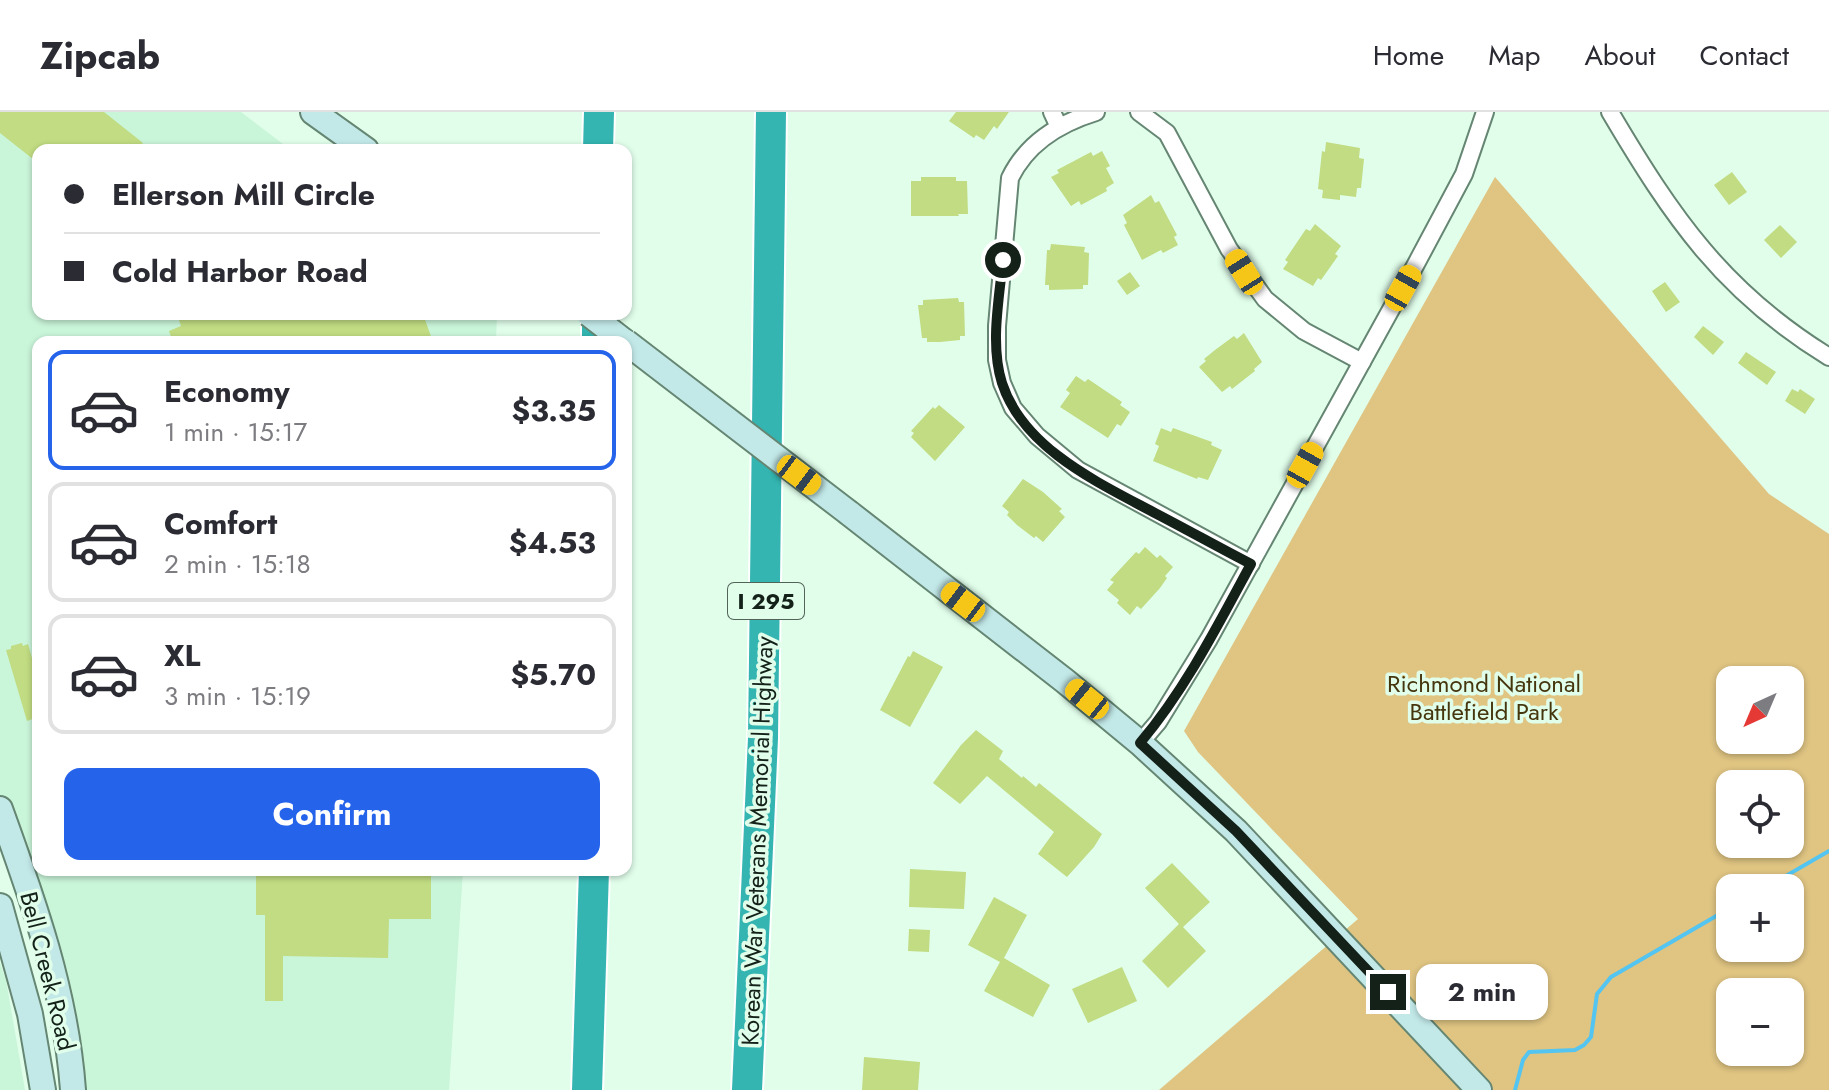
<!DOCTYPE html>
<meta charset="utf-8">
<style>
:root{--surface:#fff;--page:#f7f7f7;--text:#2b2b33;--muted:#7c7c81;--line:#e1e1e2;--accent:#2563eb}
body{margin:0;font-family:Jost,sans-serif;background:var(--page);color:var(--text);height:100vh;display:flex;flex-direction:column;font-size:30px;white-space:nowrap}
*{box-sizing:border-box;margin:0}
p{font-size:26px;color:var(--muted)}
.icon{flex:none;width:44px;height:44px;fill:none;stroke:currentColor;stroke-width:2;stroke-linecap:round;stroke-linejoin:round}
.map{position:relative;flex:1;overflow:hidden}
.side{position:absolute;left:32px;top:224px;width:600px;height:540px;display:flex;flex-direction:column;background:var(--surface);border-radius:16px;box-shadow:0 2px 6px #0004}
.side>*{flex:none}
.banner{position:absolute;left:32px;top:32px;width:600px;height:176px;border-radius:16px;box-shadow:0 2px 6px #0004;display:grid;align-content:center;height:176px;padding:0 32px;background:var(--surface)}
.needle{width:52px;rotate:224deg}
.fabs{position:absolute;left:1716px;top:554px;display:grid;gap:16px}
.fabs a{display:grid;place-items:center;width:88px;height:88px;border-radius:16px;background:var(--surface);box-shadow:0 2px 6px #0004;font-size:40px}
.end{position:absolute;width:36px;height:36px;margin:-18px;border:10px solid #142119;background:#fff;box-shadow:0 0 0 4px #fff}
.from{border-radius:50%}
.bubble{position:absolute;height:56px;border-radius:16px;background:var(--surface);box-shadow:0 2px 6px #0004;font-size:26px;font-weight:700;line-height:56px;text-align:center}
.car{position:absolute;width:24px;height:48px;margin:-24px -12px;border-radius:10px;box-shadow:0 0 6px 2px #0007;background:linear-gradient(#f5c518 24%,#345 0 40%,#f5c518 0 76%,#345 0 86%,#f5c518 0)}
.banner b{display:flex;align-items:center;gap:28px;height:76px;font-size:30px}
.banner b+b{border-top:2px solid var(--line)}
.banner i{width:20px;height:20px;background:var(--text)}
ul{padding:14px 0 0;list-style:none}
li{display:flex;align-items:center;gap:24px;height:120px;margin:0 16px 12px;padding:0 16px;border:4px solid var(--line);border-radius:16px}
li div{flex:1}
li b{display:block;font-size:30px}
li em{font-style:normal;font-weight:700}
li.on{border-color:var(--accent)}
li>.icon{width:72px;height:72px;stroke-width:1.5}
.action{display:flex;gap:16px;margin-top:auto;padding:16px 32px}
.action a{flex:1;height:92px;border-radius:16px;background:var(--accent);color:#fff;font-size:32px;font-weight:700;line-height:92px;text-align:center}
header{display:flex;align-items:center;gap:48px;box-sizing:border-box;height:112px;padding:0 40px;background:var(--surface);border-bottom:2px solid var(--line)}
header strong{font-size:38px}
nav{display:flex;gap:44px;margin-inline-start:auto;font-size:28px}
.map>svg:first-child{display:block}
.built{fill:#c9f5d9}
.green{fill:#dfc482;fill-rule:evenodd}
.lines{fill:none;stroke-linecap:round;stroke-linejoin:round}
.stream{stroke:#53c5f0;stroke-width:4}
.building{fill:#c1dc82}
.minor-casing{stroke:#658672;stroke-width:20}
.secondary-casing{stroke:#658672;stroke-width:28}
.motorway-casing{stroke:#fff;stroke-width:34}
.minor{stroke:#fff;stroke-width:16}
.secondary{stroke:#c2e9e8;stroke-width:24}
.motorway{stroke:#34b5b1;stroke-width:30}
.secondary-bridge-casing{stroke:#658672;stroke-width:28;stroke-linecap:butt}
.secondary-bridge{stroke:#c2e9e8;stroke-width:24}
.route{stroke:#142119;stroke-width:10}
.labels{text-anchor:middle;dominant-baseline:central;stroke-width:7;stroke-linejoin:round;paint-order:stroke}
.shield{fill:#e1feeb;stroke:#526358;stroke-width:2}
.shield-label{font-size:22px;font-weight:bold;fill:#142119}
.park-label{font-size:24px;fill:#45360e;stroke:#e1feeb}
.street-label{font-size:24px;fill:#142119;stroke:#e1feeb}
</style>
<header>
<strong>Zipcab</strong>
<nav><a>Home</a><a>Map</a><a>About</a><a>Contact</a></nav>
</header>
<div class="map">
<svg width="1829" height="978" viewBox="0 0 1829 978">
<rect width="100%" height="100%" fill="#e1feeb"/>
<g class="built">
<polygon points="0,0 241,0 291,38 38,38 38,202 497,202 496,230 38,230 38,758 463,758 449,978 75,978 0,727"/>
<polygon points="0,851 6,868 25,978 0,978"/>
</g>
<path class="green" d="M1495 65 1769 382 1829 422V978H1159L1358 807 1198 640 1184 619ZM1730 568H1790V628H1730ZM1730 672H1790V732H1730ZM1730 776H1790V836H1730ZM1730 880H1790V940H1730Z"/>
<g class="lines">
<g class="stream">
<polyline points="1765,776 1829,739"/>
<polyline points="1515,978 1523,948 1529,940 1575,938 1584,933 1591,925 1597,882 1611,865 1730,796"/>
</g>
</g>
<g class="building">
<polygon points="0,0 104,0 143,31 137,38 38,38 38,51 0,21"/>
<polygon points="956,0 1009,0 997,17 994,14 984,28 976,23 974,26 949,9"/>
<polygon points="1326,30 1360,36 1359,46 1364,47 1361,76 1357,76 1356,85 1340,83 1340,88 1322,86 1323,78 1318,77 1322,39 1325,40"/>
<polygon points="1102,39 1110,54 1106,56 1114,71 1106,76 1107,79 1081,93 1079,89 1071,94 1051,65 1059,61 1057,58 1091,40 1093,44"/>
<polygon points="1732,60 1747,80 1729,93 1714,73"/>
<polygon points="921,65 956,65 956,69 967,69 968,102 958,102 959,104 911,104 911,69 921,69"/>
<polygon points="1151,83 1155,91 1159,89 1177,123 1174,125 1178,133 1163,141 1161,138 1142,148 1124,113 1127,111 1123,103"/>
<polygon points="1315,112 1341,134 1335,142 1338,144 1321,168 1318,166 1313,174 1283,157 1288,150 1285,148 1306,117 1310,119"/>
<polygon points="1780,113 1797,130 1781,146 1764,128"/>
<polygon points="1051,132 1085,135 1084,140 1089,141 1088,173 1083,173 1083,177 1049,178 1049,173 1045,173 1047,138 1050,138"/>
<polygon points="1130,160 1140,174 1127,183 1117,169"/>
<polygon points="1665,170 1680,190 1666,200 1652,179"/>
<polygon points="958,186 959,190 964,190 965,224 960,224 960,228 940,230 927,230 927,226 922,226 918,193 923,193 923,188"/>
<polygon points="177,202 423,202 433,230 173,230 169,219 181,214"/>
<polygon points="1703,214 1724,230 1713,243 1694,225"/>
<polygon points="1244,221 1262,250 1254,257 1255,259 1232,277 1230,274 1222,280 1199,255 1206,249 1204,247 1215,238 1234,224 1237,227"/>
<polygon points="1746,240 1776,260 1767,273 1738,251"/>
<polygon points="1076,264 1085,270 1088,267 1122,290 1120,293 1130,300 1121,314 1117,312 1108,326 1060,295 1070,281 1066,278"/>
<polygon points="1792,277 1798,280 1800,277 1815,287 1805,302 1785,289"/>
<polygon points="939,293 965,315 935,349 911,325 914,321 911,319 933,295 935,297"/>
<polygon points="1161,316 1171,320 1173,316 1212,330 1211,333 1222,338 1208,368 1198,365 1197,367 1153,349 1159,334 1155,332"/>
<polygon points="1023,367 1043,380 1062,397 1059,399 1065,405 1043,430 1036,424 1034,426 1017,413 1007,403 1009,400 1002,394"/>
<polygon points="1145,435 1157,446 1160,443 1173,455 1165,464 1167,466 1160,476 1141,497 1137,494 1130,503 1117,491 1119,488 1107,478 1114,470 1110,468 1136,440 1139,442"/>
<polygon points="22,531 23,534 28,532 36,560 38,559 38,605 27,609 6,538 11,537 11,534"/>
<polygon points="913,539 943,555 910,615 880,598 908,544 910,545"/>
<polygon points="976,618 1003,639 999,647 1022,666 1023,664 1036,675 1039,671 1102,722 1094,735 1067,765 1038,742 1054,720 987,664 960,692 933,671 961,633"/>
<polygon points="1172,751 1210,790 1183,815 1206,839 1168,876 1142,849 1179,812 1145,776"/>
<polygon points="910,757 966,760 964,797 909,795"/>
<polygon points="256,758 431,758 431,807 389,807 388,846 283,844 283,889 265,889 265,803 256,803"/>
<polygon points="994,785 1027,803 1004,846 1050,873 1033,905 984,879 1000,850 968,833"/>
<polygon points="909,817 930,818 929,840 908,839"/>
<polygon points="1122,855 1137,889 1088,911 1072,877"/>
<polygon points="864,945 920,950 918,978 862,978"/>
</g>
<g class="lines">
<g class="minor-casing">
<g id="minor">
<polyline points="1052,0 1059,15"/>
<path d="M1096 0C1060 11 1027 31 1010 66L997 214V248L1002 271 1013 296 1037 324 1078 358 1251 452"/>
<polyline points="1139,0 1167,21 1229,137 1265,187 1304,219 1362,250"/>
<path d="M1610 0C1672 105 1723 180 1829 245"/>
<polyline points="1140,631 1158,610 1209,527 1416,152 1464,62 1485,0"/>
</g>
</g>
<g class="secondary-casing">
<g id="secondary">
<polyline points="313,0 366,38"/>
<polyline points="849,401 1065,569 1140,631 1236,719 1479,978"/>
<path d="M0 697C33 788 66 880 73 978"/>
<polyline points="0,794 30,902 43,978"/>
</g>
</g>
<g class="motorway-casing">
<g id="motorway">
<polyline points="598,38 599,0"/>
<polyline points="597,230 597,202"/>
<polyline points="587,978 594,758"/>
<polyline points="747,978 763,626 771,0"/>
</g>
</g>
<use href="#minor" class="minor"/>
<use href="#secondary" class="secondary"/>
<use href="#motorway" class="motorway"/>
<g class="secondary-bridge-casing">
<g id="secondary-bridge">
<polyline points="589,202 625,230"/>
<polyline points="626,230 849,401"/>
</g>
</g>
<use href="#secondary-bridge" class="secondary-bridge"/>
</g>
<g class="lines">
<path class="route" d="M1003 148C999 188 990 233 1002 271 1023 336 1097 370 1153 400 1186 417 1218 435 1251 452 1218 513 1185 578 1140 631L1236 719 1388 880"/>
</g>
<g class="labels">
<rect class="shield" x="728" y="471" width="76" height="36" rx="6"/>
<g class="shield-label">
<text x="766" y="489">I 295</text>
</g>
<g class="park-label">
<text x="1484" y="571">Richmond National<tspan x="1484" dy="28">Battlefield Park</tspan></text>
</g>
<g class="street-label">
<text transform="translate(757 729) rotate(-88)">Korean War Veterans Memorial Highway</text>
<text transform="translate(48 859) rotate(76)">Bell Creek Road</text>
</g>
</g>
</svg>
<div class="fabs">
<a><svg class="needle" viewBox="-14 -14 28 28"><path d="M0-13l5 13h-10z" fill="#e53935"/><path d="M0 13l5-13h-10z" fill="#7c7c81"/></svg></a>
<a><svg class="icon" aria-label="locate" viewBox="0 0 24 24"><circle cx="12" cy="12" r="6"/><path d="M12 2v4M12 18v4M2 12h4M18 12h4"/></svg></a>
<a>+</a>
<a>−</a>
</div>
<i class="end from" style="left:1003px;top:148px"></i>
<i class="end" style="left:1388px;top:880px"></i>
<div class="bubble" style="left:1416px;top:852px;width:132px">2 min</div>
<i class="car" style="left:1244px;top:160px;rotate:328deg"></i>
<i class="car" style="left:1403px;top:176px;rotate:29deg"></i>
<i class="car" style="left:1305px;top:353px;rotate:29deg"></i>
<i class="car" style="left:799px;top:363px;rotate:127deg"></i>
<i class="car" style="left:963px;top:490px;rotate:307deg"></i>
<i class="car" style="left:1087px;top:587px;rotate:309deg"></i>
<div class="banner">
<b><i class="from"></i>Ellerson Mill Circle</b>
<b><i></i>Cold Harbor Road</b>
</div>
<section class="side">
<ul>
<li class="on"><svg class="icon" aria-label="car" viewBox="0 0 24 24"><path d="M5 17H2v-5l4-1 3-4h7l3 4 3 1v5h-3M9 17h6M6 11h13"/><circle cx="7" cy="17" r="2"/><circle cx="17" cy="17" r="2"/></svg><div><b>Economy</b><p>1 min · 15:17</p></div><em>$3.35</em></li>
<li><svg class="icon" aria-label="car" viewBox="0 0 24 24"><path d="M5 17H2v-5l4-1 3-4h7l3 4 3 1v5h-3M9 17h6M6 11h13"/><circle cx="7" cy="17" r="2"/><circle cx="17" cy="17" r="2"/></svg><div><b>Comfort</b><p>2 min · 15:18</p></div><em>$4.53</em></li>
<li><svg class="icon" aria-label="car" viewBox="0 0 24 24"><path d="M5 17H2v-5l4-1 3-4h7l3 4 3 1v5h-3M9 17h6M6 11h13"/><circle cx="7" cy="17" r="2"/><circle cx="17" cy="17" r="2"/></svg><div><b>XL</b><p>3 min · 15:19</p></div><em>$5.70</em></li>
</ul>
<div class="action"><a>Confirm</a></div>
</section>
</div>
